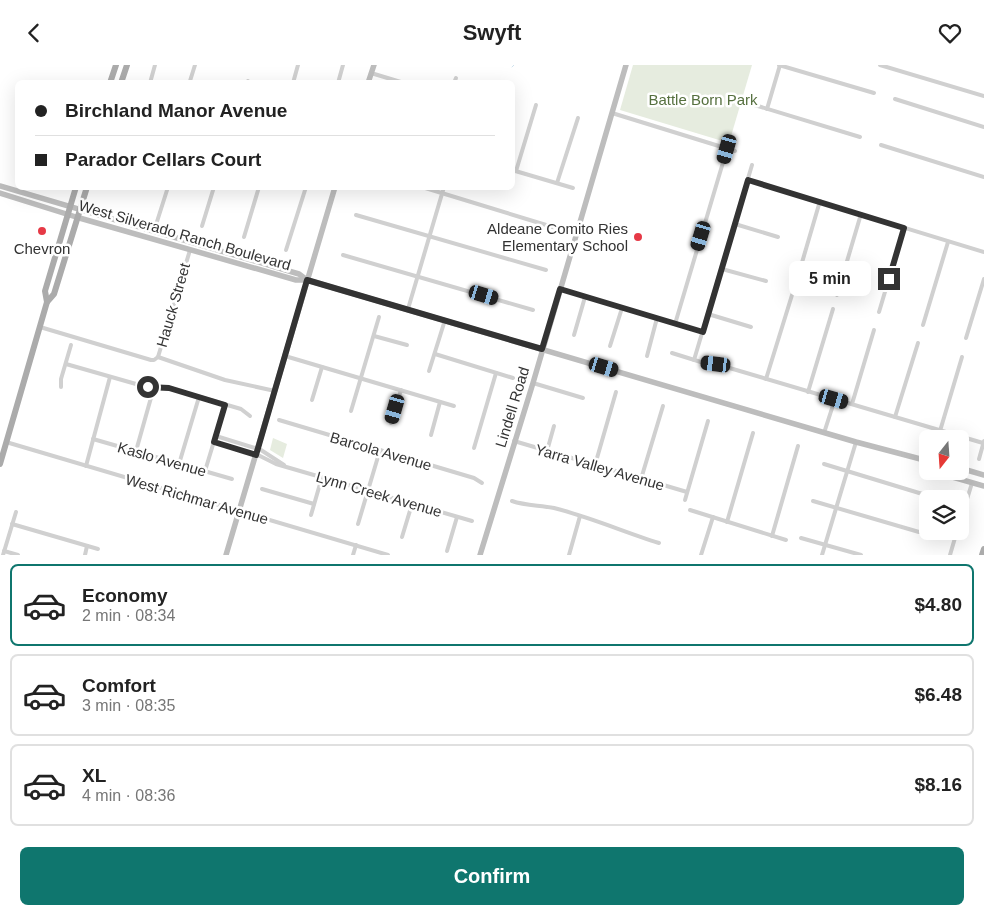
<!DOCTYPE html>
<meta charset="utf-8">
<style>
:root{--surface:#fff;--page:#f6f6f6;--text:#222;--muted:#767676;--line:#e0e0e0;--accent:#0f766e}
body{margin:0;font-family:Helvetica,sans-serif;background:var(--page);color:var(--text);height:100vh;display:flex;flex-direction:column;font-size:19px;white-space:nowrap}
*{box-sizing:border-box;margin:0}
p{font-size:16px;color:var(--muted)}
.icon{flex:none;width:28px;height:28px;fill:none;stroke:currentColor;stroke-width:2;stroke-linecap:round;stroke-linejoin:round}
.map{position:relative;height:490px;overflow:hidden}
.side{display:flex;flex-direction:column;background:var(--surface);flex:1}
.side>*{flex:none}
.top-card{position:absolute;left:15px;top:15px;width:500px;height:110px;border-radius:8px;box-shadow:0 5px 20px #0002;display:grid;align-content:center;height:110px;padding:0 20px;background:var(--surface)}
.needle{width:32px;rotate:197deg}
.fabs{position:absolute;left:919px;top:365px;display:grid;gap:10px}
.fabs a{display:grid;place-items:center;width:50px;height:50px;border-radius:8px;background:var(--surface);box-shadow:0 5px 20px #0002;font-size:25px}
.end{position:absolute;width:22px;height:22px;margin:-11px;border:6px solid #333;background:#fff;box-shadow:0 0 0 2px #fff}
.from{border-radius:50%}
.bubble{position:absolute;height:35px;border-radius:8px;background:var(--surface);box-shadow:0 5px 20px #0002;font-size:16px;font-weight:800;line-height:35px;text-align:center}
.car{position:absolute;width:15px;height:30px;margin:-15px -8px;border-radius:6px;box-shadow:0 0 4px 1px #0007;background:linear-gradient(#222 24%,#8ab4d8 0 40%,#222 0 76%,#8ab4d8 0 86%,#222 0)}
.top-card b{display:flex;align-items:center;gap:18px;height:48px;font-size:19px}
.top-card b+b{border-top:1px solid var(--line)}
.top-card i{width:12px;height:12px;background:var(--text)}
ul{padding:9px 0 0;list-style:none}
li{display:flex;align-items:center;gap:15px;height:82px;margin:0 10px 8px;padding:0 10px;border:2px solid var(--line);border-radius:8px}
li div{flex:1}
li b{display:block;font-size:19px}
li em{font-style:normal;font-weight:800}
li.active{border-color:var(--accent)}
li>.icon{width:45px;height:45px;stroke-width:1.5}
.cta{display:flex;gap:10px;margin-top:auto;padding:10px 20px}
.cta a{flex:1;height:58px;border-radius:8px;background:var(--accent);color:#fff;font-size:20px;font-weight:800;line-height:58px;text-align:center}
header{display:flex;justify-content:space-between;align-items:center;height:65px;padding:0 20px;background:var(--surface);font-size:22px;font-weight:800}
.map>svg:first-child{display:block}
.green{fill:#e6ecdf}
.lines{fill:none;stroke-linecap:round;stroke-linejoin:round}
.stream{stroke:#cfe2ee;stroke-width:1}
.street{stroke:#d0d0d0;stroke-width:4}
.secondary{stroke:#bdbdbd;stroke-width:5.5}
.primary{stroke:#ababab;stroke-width:6}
.route{stroke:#333;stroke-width:6}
.poi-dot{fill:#e63946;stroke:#fff;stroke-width:2}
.labels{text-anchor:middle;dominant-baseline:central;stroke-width:5;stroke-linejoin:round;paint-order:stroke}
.park-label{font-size:15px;fill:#56703f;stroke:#fff}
.poi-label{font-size:15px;fill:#333;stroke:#fff;text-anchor:end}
.street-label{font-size:15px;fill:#333;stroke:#fff}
</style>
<header><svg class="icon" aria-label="back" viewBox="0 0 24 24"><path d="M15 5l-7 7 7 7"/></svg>Swyft<svg class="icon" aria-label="heart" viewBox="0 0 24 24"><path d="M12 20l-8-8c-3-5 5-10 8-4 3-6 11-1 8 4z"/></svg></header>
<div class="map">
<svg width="984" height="490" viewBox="0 0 984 490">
<rect width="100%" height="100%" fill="#fff"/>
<g class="green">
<polygon points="633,0 752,0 729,78 620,45"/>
<polygon points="273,373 287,379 283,393 270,385"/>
</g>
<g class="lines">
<polyline class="stream" points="512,2 514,0"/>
<g class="street">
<polyline points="779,0 874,28"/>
<polyline points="880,0 984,31"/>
<polyline points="371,8 404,18"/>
<polyline points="190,16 195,0"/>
<polyline points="150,18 155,0"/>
<polyline points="247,18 248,16"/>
<polyline points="293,18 298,0"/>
<polyline points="338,18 343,0"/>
<polyline points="454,18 456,13"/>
<polyline points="895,34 984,62"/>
<polyline points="748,38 860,72"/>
<polyline points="767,44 780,0"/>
<polyline points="612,48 735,86"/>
<polyline points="881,80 984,112"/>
<polyline points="512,105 573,123"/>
<polyline points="516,106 536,40"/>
<polyline points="748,115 984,187"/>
<polyline points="557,118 578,53"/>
<polyline points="422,122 556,163"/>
<polyline points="356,150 546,205"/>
<polyline points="735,159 778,172"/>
<polyline points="202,161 214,122"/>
<polyline points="154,166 168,122"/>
<polyline points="244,172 259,122"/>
<polyline points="286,185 306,122"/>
<polyline points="343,190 533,245"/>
<polyline points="722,204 766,216"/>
<polyline points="796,218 820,136"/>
<polyline points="560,224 703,267"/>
<polyline points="837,230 861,149"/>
<polyline points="408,244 444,122"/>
<polyline points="879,247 904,163"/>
<polyline points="708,249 751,262"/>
<polyline points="675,259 727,84"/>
<polyline points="923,260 948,177"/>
<polyline points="40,262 151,295 154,295 158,292 190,185"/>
<polyline points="574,270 585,232"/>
<polyline points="374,271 407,280"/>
<polyline points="966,273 984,214"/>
<polyline points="610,281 622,243"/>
<polyline points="672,288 704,298 716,299 983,378"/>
<polyline points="435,289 513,313"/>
<polyline points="285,291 454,341"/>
<polyline points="647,291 657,253"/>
<polyline points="158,292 225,315 275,326"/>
<polyline points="694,295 752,100"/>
<polyline points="66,299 143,321 169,323 241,344 250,351"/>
<polyline points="429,306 445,255"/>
<polyline points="766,314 792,230"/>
<polyline points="533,318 583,333"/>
<polyline points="61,322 61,314 71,280"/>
<polyline points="808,327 833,244"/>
<polyline points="312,335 322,302"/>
<polyline points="852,339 874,265"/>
<polyline points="351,346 379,252"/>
<polyline points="895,352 918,278"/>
<polyline points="279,355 474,413 482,418"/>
<polyline points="391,358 401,325"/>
<polyline points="940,366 962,292"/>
<polyline points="824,368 835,334"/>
<polyline points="431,370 440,337"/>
<polyline points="216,371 261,385 284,400"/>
<polyline points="93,374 232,414"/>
<polyline points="514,376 687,427"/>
<polyline points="6,377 388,490"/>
<polyline points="214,377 260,391 276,399 472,456"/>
<polyline points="474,383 496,308"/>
<polyline points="136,386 154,322"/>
<polyline points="547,386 554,361"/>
<polyline points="979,394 984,376"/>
<polyline points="179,399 199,332"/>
<polyline points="824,399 929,431"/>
<polyline points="595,400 616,327"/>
<polyline points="86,401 110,312"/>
<polyline points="205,406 225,340"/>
<polyline points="641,414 663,341"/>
<polyline points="262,424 314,439"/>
<polyline points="685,435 708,356"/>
<path d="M512 436C526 441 540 440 554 443 590 452 624 467 659 478"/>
<polyline points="813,436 919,467"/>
<polyline points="690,445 786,475"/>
<polyline points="311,450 322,412"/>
<polyline points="727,457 753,368"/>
<polyline points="960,457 972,418"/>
<polyline points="12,459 98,484"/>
<polyline points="358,459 380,385"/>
<polyline points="772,471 798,381"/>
<polyline points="402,472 412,439"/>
<polyline points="801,473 861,490"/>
<polyline points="4,486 18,490"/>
<polyline points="447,486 457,452"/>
<polyline points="3,490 16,447"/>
<polyline points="85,490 87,481"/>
<polyline points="353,490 356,480"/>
<polyline points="569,490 580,451"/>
<polyline points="701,490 713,452"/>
<polyline points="822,490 856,377"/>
<polyline points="950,490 957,466"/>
</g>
<g class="secondary">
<polyline points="368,18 374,0"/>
<polyline points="0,121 299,209 307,215"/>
<polyline points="0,128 76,152 296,215 307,215 856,377 928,396"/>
<polyline points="960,403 984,410"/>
<polyline points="940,406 949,411 984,421"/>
<polyline points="226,490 335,122"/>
<polyline points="480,490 533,318 626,0"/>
</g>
<g class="primary">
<polyline points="110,18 116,0"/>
<polyline points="121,18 127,0"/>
<polyline points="47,237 45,226 76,122"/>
<polyline points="0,399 47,237 54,229 87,122"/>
<polyline points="982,490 984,484"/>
</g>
</g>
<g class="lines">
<polyline class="route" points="148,322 169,323 225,340 214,377 256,390 307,215 542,284 560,224 703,267 748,115 904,163 889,214"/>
</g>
<g class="poi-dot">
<circle cx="42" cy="166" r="5"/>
<circle cx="638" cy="172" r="5"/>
</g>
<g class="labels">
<g class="park-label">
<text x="703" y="34">Battle Born Park</text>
</g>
<g class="poi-label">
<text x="628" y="163">Aldeane Comito Ries<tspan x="628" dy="17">Elementary School</tspan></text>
<text x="42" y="183" text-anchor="middle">Chevron</text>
</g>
<g class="street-label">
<text transform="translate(185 170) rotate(16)">West Silverado Ranch Boulevard</text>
<text transform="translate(173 240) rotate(-74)">Hauck Street</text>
<text transform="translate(512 342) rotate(-73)">Lindell Road</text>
<text transform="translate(381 386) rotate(16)">Barcola Avenue</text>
<text transform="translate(162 394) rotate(16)">Kaslo Avenue</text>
<text transform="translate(600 402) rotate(16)">Yarra Valley Avenue</text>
<text transform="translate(379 429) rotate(16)">Lynn Creek Avenue</text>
<text transform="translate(197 434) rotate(16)">West Richmar Avenue</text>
</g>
</g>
</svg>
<div class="fabs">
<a><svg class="needle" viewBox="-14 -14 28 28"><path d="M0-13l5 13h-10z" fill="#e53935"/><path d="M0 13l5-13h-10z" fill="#767676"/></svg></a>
<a><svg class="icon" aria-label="layers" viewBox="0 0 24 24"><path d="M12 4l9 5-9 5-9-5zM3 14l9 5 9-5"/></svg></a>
</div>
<i class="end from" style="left:148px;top:322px"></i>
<i class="end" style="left:889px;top:214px"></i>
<div class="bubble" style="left:789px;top:196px;width:82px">5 min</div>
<i class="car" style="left:727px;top:84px;rotate:196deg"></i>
<i class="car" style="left:701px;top:171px;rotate:197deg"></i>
<i class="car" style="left:484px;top:230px;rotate:107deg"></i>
<i class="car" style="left:716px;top:299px;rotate:277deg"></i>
<i class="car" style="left:604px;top:302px;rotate:107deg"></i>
<i class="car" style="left:834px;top:334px;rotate:106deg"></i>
<i class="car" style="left:395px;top:344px;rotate:196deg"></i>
<div class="top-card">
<b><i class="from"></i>Birchland Manor Avenue</b>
<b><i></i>Parador Cellars Court</b>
</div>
</div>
<section class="side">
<ul>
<li class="active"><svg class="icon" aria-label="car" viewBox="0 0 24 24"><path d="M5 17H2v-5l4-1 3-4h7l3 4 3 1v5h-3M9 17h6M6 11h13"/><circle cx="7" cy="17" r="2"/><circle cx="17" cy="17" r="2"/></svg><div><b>Economy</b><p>2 min · 08:34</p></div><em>$4.80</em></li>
<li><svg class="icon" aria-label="car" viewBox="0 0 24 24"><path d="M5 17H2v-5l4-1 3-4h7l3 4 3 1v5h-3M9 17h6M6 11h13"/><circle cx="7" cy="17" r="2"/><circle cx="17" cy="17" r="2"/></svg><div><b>Comfort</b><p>3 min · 08:35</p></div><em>$6.48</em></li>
<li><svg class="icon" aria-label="car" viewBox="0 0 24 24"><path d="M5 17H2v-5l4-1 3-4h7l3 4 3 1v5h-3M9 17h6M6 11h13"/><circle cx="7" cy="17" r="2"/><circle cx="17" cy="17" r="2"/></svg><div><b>XL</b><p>4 min · 08:36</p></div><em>$8.16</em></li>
</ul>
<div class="cta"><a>Confirm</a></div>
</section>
